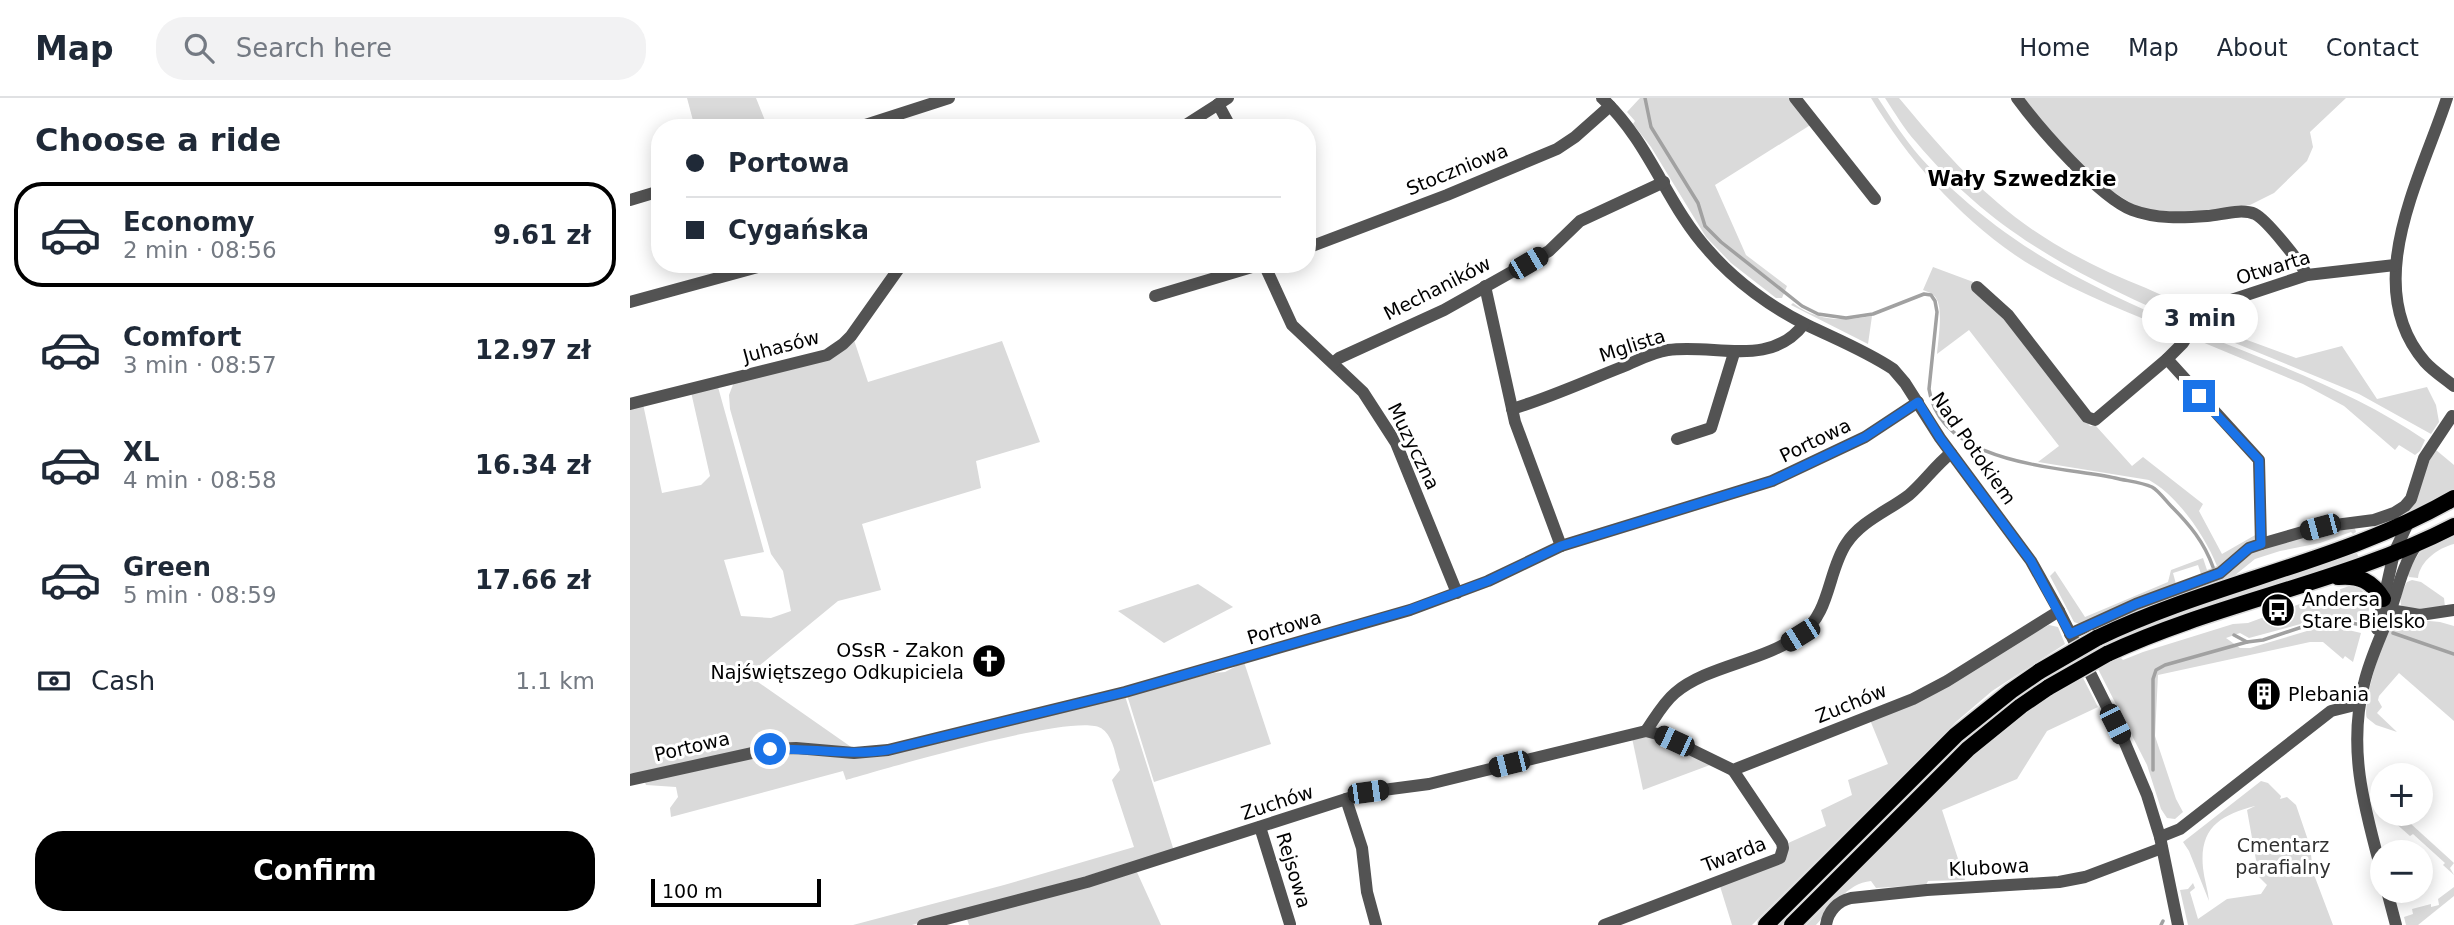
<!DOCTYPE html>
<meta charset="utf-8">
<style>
:root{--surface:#fff;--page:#f2f2f3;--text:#1f2937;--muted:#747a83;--line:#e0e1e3;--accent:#000}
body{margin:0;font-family:"DejaVu Sans",sans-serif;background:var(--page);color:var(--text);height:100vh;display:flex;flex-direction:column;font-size:26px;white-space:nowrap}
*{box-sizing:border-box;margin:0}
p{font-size:23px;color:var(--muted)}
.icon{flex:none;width:38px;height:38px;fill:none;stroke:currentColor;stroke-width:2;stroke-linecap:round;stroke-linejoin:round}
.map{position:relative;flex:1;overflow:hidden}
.sheet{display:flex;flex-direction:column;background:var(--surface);width:630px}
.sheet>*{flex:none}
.banner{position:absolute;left:21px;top:21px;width:665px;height:154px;border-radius:28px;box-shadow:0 4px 18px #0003;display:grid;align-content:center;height:154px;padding:0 35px;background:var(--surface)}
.buttons{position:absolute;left:1740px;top:665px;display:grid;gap:14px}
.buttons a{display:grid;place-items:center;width:63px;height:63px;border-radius:50%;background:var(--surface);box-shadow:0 4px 18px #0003;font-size:35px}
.scale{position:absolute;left:21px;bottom:18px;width:170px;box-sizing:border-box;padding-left:7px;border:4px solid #000;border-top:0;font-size:19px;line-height:24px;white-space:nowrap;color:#000;-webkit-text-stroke:5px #fff;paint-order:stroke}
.end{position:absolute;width:32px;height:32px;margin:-16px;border:9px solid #1a73e8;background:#fff;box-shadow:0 0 0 4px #fff}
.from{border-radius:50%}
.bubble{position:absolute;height:49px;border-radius:24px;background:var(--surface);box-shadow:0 4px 18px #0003;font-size:23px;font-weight:700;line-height:49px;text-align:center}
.car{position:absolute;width:21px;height:42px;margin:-21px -10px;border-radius:9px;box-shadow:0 0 5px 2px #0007;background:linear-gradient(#222 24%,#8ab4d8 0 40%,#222 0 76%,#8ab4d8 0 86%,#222 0)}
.banner b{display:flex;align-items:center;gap:24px;height:66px;font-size:26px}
.banner b+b{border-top:2px solid var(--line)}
.banner i{width:18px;height:18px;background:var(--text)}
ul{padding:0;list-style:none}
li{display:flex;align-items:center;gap:21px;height:105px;margin:0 14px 10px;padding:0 21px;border:4px solid transparent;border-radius:28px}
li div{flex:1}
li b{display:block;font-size:26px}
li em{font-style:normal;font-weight:700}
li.active{border-color:var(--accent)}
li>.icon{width:63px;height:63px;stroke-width:1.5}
h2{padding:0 35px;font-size:32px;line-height:84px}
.pay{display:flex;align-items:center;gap:18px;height:77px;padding:0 35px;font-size:26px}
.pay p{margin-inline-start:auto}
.button{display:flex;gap:14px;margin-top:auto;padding:14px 35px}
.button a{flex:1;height:80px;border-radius:28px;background:var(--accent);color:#fff;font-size:28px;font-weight:700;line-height:80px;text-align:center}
header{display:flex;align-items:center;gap:42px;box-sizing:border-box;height:98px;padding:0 35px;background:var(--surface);border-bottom:2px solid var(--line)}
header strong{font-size:33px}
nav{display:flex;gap:38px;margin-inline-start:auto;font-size:24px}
.search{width:490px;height:63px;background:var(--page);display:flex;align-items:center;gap:18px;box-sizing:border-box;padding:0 24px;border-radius:28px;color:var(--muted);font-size:26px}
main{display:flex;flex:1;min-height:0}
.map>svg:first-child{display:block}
.green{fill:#dadada}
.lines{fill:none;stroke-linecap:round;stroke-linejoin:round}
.stream{stroke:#a1a1a1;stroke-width:3.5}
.major-casing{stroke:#dbdbdb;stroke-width:19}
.minor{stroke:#535353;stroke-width:12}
.major{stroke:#000;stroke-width:16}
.major-bridge-casing{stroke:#dbdbdb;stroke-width:19;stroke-linecap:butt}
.major-bridge{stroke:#000;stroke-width:16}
.route{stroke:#1a73e8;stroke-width:9}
.labels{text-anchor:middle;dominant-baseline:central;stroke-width:6;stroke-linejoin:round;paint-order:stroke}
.street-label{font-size:19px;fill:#000;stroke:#fff}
.poi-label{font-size:19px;fill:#000;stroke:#fff;text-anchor:start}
.park-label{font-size:19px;fill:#313131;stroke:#fff}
.neighbourhood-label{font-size:21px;font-weight:bold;fill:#000;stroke:#fff}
</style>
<header>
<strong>Map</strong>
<div class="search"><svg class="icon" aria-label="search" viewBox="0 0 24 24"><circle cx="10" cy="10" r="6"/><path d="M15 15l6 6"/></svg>Search here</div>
<nav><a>Home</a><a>Map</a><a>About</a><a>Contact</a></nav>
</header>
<main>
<section class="sheet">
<h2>Choose a ride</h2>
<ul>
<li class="active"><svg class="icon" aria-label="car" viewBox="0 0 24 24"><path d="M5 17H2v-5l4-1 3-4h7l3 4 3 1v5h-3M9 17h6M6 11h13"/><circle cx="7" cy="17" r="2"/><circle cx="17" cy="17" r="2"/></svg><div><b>Economy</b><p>2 min · 08:56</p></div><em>9.61 zł</em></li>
<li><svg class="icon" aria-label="car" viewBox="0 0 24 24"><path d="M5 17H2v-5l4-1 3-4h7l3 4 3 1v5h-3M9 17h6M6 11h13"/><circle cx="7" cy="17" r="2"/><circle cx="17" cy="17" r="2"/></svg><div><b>Comfort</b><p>3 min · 08:57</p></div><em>12.97 zł</em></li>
<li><svg class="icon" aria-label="car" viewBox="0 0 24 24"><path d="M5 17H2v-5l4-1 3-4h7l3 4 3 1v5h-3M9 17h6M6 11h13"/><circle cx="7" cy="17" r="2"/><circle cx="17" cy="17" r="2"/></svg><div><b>XL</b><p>4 min · 08:58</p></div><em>16.34 zł</em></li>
<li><svg class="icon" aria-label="car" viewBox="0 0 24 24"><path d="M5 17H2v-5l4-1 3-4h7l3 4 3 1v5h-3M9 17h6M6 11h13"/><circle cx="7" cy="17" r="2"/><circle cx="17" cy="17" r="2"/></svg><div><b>Green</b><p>5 min · 08:59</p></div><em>17.66 zł</em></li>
</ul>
<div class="pay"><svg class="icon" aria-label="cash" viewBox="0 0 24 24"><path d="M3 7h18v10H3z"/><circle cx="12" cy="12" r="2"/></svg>Cash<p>1.1 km</p></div>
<div class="button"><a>Confirm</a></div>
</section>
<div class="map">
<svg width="1824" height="827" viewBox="0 0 1824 827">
<rect width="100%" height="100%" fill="#fff"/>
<g class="green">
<polygon points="57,0 126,0 138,30 65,30"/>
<polygon points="1010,0 1160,0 1182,26 1085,87 1116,157 1157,188 1152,200 1146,200 1101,165 1076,139 1021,49 1003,26 1005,23 997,14"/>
<path d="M1241 0H1248C1258 15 1267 30 1278 44 1293 64 1312 82 1330 98 1399 160 1474 195 1559 231L1555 238C1498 214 1437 192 1385 157 1327 117 1277 60 1241 0Z"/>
<path d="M1255 0H1269C1300 37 1331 74 1368 105 1410 142 1465 170 1516 190 1535 198 1556 212 1576 206L1561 227C1451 179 1365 138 1286 44 1274 31 1265 15 1255 0Z"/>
<polygon points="1390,0 1716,0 1680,34 1683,49 1677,63 1644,95 1620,107 1570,116 1510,111 1468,84"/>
<path d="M1303 169 1346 185 1377 219 1460 328H1466L1502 368 1513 359 1573 406 1569 413 1592 456 1627 436C1622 453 1587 471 1572 479L1568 467 1543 475 1546 486 1452 527 1444 524 1420 478 1425 473 1455 519 1538 484 1541 472 1573 460 1577 472 1587 468C1575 438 1548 398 1519 382L1408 364 1429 348 1339 232 1307 256C1308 243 1313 213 1307 202 1305 196 1298 194 1293 192Z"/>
<path d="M1163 205C1188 224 1213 223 1242 218L1238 246 1161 207Z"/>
<polygon points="1576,216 1598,235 1666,260 1712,248 1747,301 1797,289 1806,307 1809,324 1801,336 1729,296 1566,229"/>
<path d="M1564 233C1643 265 1725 294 1795 342L1790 353 1785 357 1769 347 1765 352 1714 308 1673 286 1560 239Z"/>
<polygon points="223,239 238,284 372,243 410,344 346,363 351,390 232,426 251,492 208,503 118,577 224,651 191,648 6,676 0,675 0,310 13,306 32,395 71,387 80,378 61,294 88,289 134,454 94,462 111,518 141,520 161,513 153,473 141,456 100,311 99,297 104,284 188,264"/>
<polygon points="1806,352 1824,367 1824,393 1792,411 1756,425 1761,421"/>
<polygon points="1724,427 1726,434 1723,436 1721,434 1690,445 1650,453 1625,461 1604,478 1582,485 1623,454 1649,444"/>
<path d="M1824 435V446C1808 450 1790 463 1788 480L1779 479 1777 475 1789 455Z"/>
<polygon points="1726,453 1729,460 1475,549 1473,545 1503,530"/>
<path d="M1782 482 1791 484 1814 500 1815 509 1801 512 1772 509C1768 502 1773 491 1777 484Z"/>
<polygon points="568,486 603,509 534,545 488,513"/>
<polygon points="1719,488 1729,490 1738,498 1739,512 1735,524 1700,518 1619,540 1610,535 1596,540 1610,550 1620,550 1697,527 1731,535 1723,564 1715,558 1713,561 1693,544 1680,544 1528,577 1525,638 1546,701 1553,714 1545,721 1537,720 1531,711 1517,667 1468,571 1490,559 1493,562 1513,554 1603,526 1618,525"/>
<path d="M1768 520 1810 524 1824 528V623L1769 575 1749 598 1748 602 1752 609 1747 615 1767 634 1746 627 1737 620C1732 605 1755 528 1768 520Z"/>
<polygon points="1419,527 1428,529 1435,546 1362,593 1327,623 1122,827 1102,827 1089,785 1140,769 1156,746 1196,728 1191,712 1222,697 1218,682 1258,666 1240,622 1412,528 1413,530"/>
<polygon points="614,564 641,646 524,684 497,597 584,575 595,574"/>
<polygon points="1429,570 1431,573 1246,734 1152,827 1144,827 1299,672 1356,619"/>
<path d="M1453 580 1468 609 1417 633 1387 681 1312 712 1335 782 1298 783 1296 787 1246 790 1241 783C1217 785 1202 810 1186 827H1176L1217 785 1175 827H1171L1359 642 1391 616 1429 591 1431 592Z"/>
<path d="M495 598 544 753 282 827H223L374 787 504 749 482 682 490 672C485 658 484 638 471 630 444 614 255 671 216 682L213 673 41 719 40 710 48 699 46 689 16 687 14 682 121 658 167 654 221 659Z"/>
<polygon points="1016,637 1031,641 1080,667 1013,692 1002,640"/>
<path d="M1631 683 1638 685 1651 698 1650 701 1657 699 1666 707 1680 748 1683 774 1703 827H1558L1550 792 1558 791 1563 785 1565 790 1560 794 1568 821 1597 801 1631 796 1637 787 1629 779 1617 712 1625 708C1591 717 1569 729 1573 770 1574 781 1578 792 1579 803L1559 753 1553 744Z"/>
<polygon points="1755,716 1770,716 1824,765 1820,770 1824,777 1813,767 1815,765 1783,736 1780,738"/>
<polygon points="506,772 531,827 339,827 336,818"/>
<polygon points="1824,789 1824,798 1788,827 1776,827 1774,819 1783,816 1782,811 1801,806 1801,809 1809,807 1808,801"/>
</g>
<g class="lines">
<g class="stream">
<path d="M1015 0 1021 29 1068 105 1075 128 1091 144 1172 208 1188 216 1216 220 1243 216 1294 196 1301 197 1305 203 1307 214 1299 291C1310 367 1428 368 1485 380 1497 383 1511 384 1522 389 1529 393 1535 402 1541 408 1560 427 1574 444 1583 469"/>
<polyline points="1763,535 1824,556"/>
<polyline points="1604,537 1617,544 1633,542 1693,522 1700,521 1732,527"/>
<polyline points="1523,672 1523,581 1526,572 1535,567 1617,544"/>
<polyline points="1531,827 1533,823"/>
</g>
<g class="major-casing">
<g id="major">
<path d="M1708 479C1729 477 1742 483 1753 501"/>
<path d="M1467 540C1583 484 1713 464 1824 400"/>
<path d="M1477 556C1588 504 1716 484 1824 428"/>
<polyline points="1136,827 1326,637 1381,593 1410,573"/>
<polyline points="1162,827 1338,651 1391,608 1419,589"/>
</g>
</g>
<g class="minor">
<path d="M972 0C1021 46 1036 106 1079 153 1105 183 1142 210 1177 227 1206 241 1236 253 1263 271L1275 285 1310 340 1401 463 1429 513 1495 645 1517 697 1530 739 1548 827"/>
<polyline points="1165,0 1245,101"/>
<path d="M1387 0C1409 30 1469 99 1502 112 1526 121 1552 120 1577 118 1591 117 1611 110 1625 116 1637 122 1670 164 1677 177"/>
<path d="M1817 0C1791 80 1729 188 1795 264 1803 273 1814 280 1824 288"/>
<polyline points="588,6 601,30"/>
<polyline points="226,30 319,0"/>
<polyline points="551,30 598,0"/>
<polyline points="0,102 30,93"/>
<polyline points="677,150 817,97 927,51 945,39 980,8"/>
<polyline points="634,166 662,227 733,294 766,345 827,495"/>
<polyline points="855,188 885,324 931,448"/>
<polyline points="1347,189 1378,217 1457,319 1465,322 1537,261 1553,245 1569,218 1577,210 1677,177 1765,167"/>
<polyline points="525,198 632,166"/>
<polyline points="0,204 139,166"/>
<polyline points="1537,261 1629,362 1631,446"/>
<polyline points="703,265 709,260 814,212 919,153 950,123 1034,84"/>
<polyline points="0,306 197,257 213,246 221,238 272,166"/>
<path d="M882 311C919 300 956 283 992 269 1007 263 1022 254 1038 252 1084 245 1140 271 1174 226"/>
<polyline points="1047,341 1081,330 1104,255"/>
<polyline points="1760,512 1790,517 1824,512"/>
<polyline points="1747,531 1764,455 1778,425"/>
<polyline points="1440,536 1506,506 1590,475 1619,450 1631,446 1690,429 1744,422 1764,415 1775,408 1781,401 1794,360 1822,318"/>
<path d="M1016 633C1025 620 1033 605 1045 595 1078 567 1134 564 1171 536 1200 516 1198 473 1216 446 1231 423 1258 413 1279 397 1294 384 1305 368 1321 355"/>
<polyline points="0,682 140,651 166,650 224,655 258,652 495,594 780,512 858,483 931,448 1142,383 1235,339 1288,304"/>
<polyline points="716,701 732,750 737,794 746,827"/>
<polyline points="630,729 660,826"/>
<polyline points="1530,739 1550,731 1701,613 1729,606"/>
<path d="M1752 775C1735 712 1717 652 1734 586 1739 564 1748 545 1756 525 1767 498 1770 471 1787 446"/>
<polyline points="1757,793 1766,827"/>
<polyline points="293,827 457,784 738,694 799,686 1016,633 1031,637 1103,672 1283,601 1317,583 1429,513"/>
<polyline points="974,827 1150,760 1153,750 1152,745 1103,672"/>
<path d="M1196 827C1198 813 1208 803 1221 800L1297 792 1429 784 1455 779 1532 750"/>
</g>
<use href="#major" class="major"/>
<g class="major-bridge-casing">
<g id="major-bridge">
<polyline points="1410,573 1467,540"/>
<polyline points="1419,589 1477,556"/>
</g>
</g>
<use href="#major-bridge" class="major-bridge"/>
</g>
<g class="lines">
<path class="route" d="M140 651C180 650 219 658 258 652L495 594 779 512 858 483 931 448 1142 383 1235 339 1288 304 1310 340 1401 463 1440 536 1506 506 1590 475 1619 450 1631 446 1629 362 1569 298"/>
</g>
<defs>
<g id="bus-disc" transform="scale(1.75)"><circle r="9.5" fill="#000" stroke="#fff"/><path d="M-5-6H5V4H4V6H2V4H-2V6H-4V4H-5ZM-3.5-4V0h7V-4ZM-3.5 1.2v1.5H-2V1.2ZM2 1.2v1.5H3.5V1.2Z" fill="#fff"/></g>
<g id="church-disc" transform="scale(1.75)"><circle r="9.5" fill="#000" stroke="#fff"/><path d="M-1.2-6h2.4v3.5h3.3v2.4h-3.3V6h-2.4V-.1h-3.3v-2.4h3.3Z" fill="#fff"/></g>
<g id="building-disc" transform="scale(1.75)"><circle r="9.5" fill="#000" stroke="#fff"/><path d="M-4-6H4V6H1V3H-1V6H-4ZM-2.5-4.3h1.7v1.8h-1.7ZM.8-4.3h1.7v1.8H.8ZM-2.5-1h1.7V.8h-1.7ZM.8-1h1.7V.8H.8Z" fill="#fff"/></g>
</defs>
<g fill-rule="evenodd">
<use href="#bus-disc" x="1648" y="512"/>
<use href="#church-disc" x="359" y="563"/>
<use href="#building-disc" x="1634" y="596"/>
</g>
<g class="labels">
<g class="street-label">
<text transform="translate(827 71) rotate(-22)">Stoczniowa</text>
<text transform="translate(1643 169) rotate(-17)">Otwarta</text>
<text transform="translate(807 190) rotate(-27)">Mechaników</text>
<text transform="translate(1002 247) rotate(-18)">Mglista</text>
<text transform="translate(151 248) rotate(-15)">Juhasów</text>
<text transform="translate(1185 342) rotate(-26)">Portowa</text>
<text transform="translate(784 348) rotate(64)">Muzyczna</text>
<text transform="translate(1344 350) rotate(55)">Nad Potokiem</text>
<text transform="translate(654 529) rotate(-17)">Portowa</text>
<text transform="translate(1221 605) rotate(-22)">Zuchów</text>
<text transform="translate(62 648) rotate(-13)">Portowa</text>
<text transform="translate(647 704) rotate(-18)">Zuchów</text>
<text transform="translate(1104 756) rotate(-21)">Twarda</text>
<text transform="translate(1359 769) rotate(-3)">Klubowa</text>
<text transform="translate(664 772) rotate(73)">Rejsowa</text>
</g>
<g class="poi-label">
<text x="1672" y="501">Andersa<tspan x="1672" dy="22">Stare Bielsko</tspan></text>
<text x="334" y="552" text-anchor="end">OSsR - Zakon<tspan x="334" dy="22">Najświętszego Odkupiciela</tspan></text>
<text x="1658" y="596">Plebania</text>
</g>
<g class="park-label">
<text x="1653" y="747">Cmentarz<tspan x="1653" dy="22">parafialny</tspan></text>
</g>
<g class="neighbourhood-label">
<text x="1392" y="81">Wały Szwedzkie</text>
</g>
</g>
</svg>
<div class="buttons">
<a>+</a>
<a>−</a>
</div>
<div class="scale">100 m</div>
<i class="end from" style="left:140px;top:651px"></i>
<i class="end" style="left:1569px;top:298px"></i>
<div class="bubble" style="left:1512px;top:196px;width:116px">3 min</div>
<i class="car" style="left:898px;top:165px;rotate:60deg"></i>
<i class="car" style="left:1690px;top:429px;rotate:255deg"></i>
<i class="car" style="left:1170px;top:537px;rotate:238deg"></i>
<i class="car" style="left:1485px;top:626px;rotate:153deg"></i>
<i class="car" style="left:1044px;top:643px;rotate:295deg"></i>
<i class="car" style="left:879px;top:666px;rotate:256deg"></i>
<i class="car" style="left:738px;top:694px;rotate:82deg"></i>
<div class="banner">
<b><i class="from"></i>Portowa</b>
<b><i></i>Cygańska</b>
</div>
</div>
</main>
